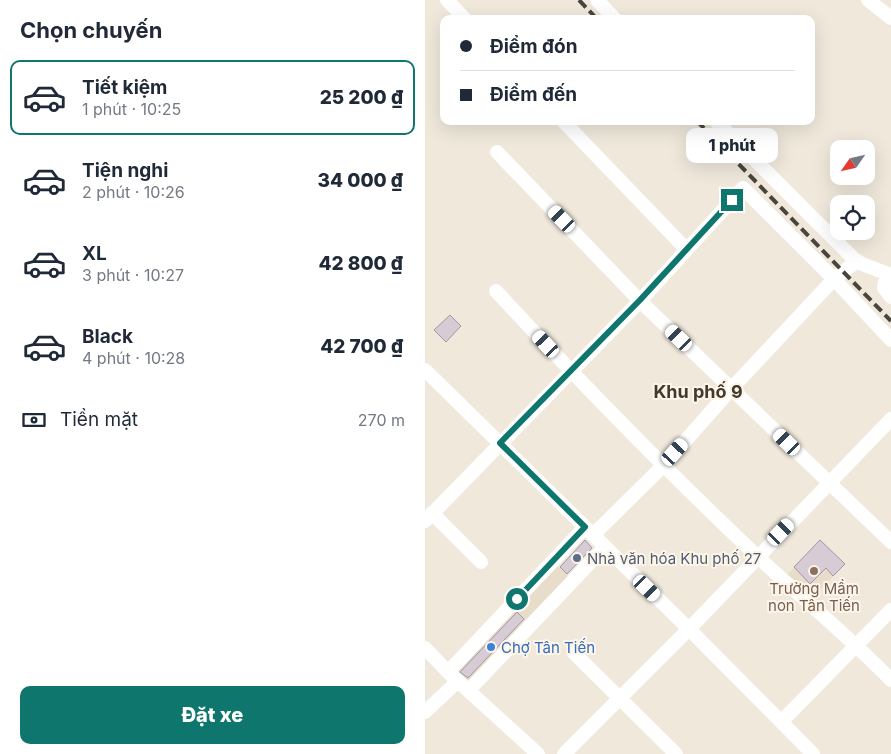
<!DOCTYPE html>
<html lang="vi">
<meta charset="utf-8">
<style>
:root{--surface:#fff;--page:#f2f2f3;--text:#1f2937;--muted:#747a83;--line:#e0e1e3;--accent:#0f766e}
body{margin:0;font-family:Inter,sans-serif;background:var(--page);color:var(--text);height:100vh;display:flex;flex-direction:column;font-size:19px;white-space:nowrap}
*{box-sizing:border-box;margin:0}
p{font-size:16px;color:var(--muted)}
.icon{flex:none;width:28px;height:28px;fill:none;stroke:currentColor;stroke-width:2;stroke-linecap:round;stroke-linejoin:round}
.map{position:relative;flex:1;overflow:hidden}
.panel{display:flex;flex-direction:column;background:var(--surface);width:425px}
.panel>*{flex:none}
.top-card{position:absolute;left:15px;top:15px;width:375px;height:110px;border-radius:10px;box-shadow:0 5px 20px #0002;display:grid;align-content:center;height:110px;padding:0 20px;background:var(--surface)}
.needle{width:32px;rotate:236deg}
.tools{position:absolute;left:405px;top:140px;display:grid;gap:10px}
.tools a{display:grid;place-items:center;width:45px;height:45px;border-radius:10px;background:var(--surface);box-shadow:0 5px 20px #0002;font-size:25px}
.end{position:absolute;width:22px;height:22px;margin:-11px;border:6px solid #0f766e;background:#fff;box-shadow:0 0 0 2px #fff}
.from{border-radius:50%}
.bubble{position:absolute;height:35px;border-radius:10px;background:var(--surface);box-shadow:0 5px 20px #0002;font-size:16px;font-weight:800;line-height:35px;text-align:center}
.car{position:absolute;width:15px;height:30px;margin:-15px -8px;border-radius:6px;box-shadow:0 0 4px 1px #0007;background:linear-gradient(#fff 24%,#345 0 40%,#fff 0 76%,#345 0 86%,#fff 0)}
.top-card b{display:flex;align-items:center;gap:18px;height:48px;font-size:19px}
.top-card b+b{border-top:1px solid var(--line)}
.top-card i{width:12px;height:12px;background:var(--text)}
ul{padding:0;list-style:none}
li{display:flex;align-items:center;gap:15px;height:75px;margin:0 10px 8px;padding:0 10px;border:2px solid transparent;border-radius:10px}
li div{flex:1}
li b{display:block;font-size:19px}
li em{font-style:normal;font-weight:800}
li.selected{border-color:var(--accent)}
li>.icon{width:45px;height:45px;stroke-width:1.5}
h2{padding:0 20px;font-size:22px;line-height:60px}
.pay{display:flex;align-items:center;gap:12px;height:55px;padding:0 20px;font-size:19px}
.pay p{margin-inline-start:auto}
.primary-button{display:flex;gap:10px;margin-top:auto;padding:10px 20px}
.primary-button a{flex:1;height:58px;border-radius:10px;background:var(--accent);color:#fff;font-size:20px;font-weight:800;line-height:58px;text-align:center}
main{display:flex;flex:1;min-height:0}
.map>svg:first-child{display:block}
.built{fill:#e8ddca}
.building{fill:#d7cbd5;stroke:#a297a0}
.lines{fill:none;stroke-linecap:round;stroke-linejoin:round}
.minor{stroke:#fff;stroke-width:14}
.rail{stroke:#48453f;stroke-width:4;stroke-dasharray:10 5;stroke-linecap:butt}
.route{stroke:#0f766e;stroke-width:6}
.service-dot{fill:#5c6f8a;stroke:#fdf6e8;stroke-width:2}
.education-dot{fill:#8d6e63;stroke:#fdf6e8;stroke-width:2}
.shop-dot{fill:#3f7fe0;stroke:#fdf6e8;stroke-width:2}
.labels{text-anchor:middle;dominant-baseline:central;stroke-width:4;stroke-linejoin:round;paint-order:stroke}
.service-label{font-size:15px;fill:#4e5e75;stroke:#fdf6e8;text-anchor:start}
.education-label{font-size:15px;fill:#785e54;stroke:#fdf6e8}
.shop-label{font-size:15px;fill:#366cbe;stroke:#fdf6e8;text-anchor:start}
.quarter-label{font-size:18px;font-weight:bold;fill:#403a2f;stroke:#fdf6e8}
</style>
<main>
<section class="panel">
<h2>Chọn chuyến</h2>
<ul>
<li class="selected"><svg class="icon" aria-label="car" viewBox="0 0 24 24"><path d="M5 17H2v-5l4-1 3-4h7l3 4 3 1v5h-3M9 17h6M6 11h13"/><circle cx="7" cy="17" r="2"/><circle cx="17" cy="17" r="2"/></svg><div><b>Tiết kiệm</b><p>1 phút · 10:25</p></div><em>25 200 ₫</em></li>
<li><svg class="icon" aria-label="car" viewBox="0 0 24 24"><path d="M5 17H2v-5l4-1 3-4h7l3 4 3 1v5h-3M9 17h6M6 11h13"/><circle cx="7" cy="17" r="2"/><circle cx="17" cy="17" r="2"/></svg><div><b>Tiện nghi</b><p>2 phút · 10:26</p></div><em>34 000 ₫</em></li>
<li><svg class="icon" aria-label="car" viewBox="0 0 24 24"><path d="M5 17H2v-5l4-1 3-4h7l3 4 3 1v5h-3M9 17h6M6 11h13"/><circle cx="7" cy="17" r="2"/><circle cx="17" cy="17" r="2"/></svg><div><b>XL</b><p>3 phút · 10:27</p></div><em>42 800 ₫</em></li>
<li><svg class="icon" aria-label="car" viewBox="0 0 24 24"><path d="M5 17H2v-5l4-1 3-4h7l3 4 3 1v5h-3M9 17h6M6 11h13"/><circle cx="7" cy="17" r="2"/><circle cx="17" cy="17" r="2"/></svg><div><b>Black</b><p>4 phút · 10:28</p></div><em>42 700 ₫</em></li>
</ul>
<div class="pay"><svg class="icon" aria-label="cash" viewBox="0 0 24 24"><path d="M3 7h18v10H3z"/><circle cx="12" cy="12" r="2"/></svg>Tiền mặt<p>270 m</p></div>
<div class="primary-button"><a>Đặt xe</a></div>
</section>
<div class="map">
<svg width="466" height="754" viewBox="0 0 466 754">
<rect width="100%" height="100%" fill="#efe8db"/>
<g class="built">
<polygon points="395,540 420,564 387,598 362,575"/>
<polygon points="133,566 144,577 43,684 30,671"/>
</g>
<g class="building">
<polygon points="25,315 36,326 21,342 9,330"/>
<polygon points="160,540 167,548 142,574 135,567"/>
<polygon points="395,540 420,564 408,576 401,568 385,584 369,567"/>
<polygon points="92,612 99,619 43,678 35,672"/>
</g>
<g class="lines">
<g class="minor">
<polyline points="22,0 40,19"/>
<polyline points="172,0 190,19"/>
<polyline points="443,0 466,18"/>
<polyline points="138,121 261,249"/>
<polyline points="291,121 429,259 437,264 466,275"/>
<polyline points="72,152 215,301 466,542"/>
<polyline points="465,275 460,282 459,288 466,297"/>
<path d="M71 291C155 382 243 472 333 557 377 598 424 637 466 680"/>
<polyline points="0,370 264,629 388,754"/>
<polyline points="7,513 56,562"/>
<polyline points="0,521 215,301 318,188 409,279 466,340"/>
<polyline points="168,535 239,465 306,389 409,279 432,261"/>
<polyline points="0,648 23,672 113,754"/>
<polyline points="149,653 251,754"/>
<polyline points="23,672 160,527"/>
<polyline points="44,690 180,547"/>
<polyline points="0,712 33,681"/>
<polyline points="357,721 466,610"/>
<polyline points="139,754 264,629 466,419"/>
</g>
<g class="rail">
<polyline points="154,0 172,19"/>
<polyline points="272,121 466,321"/>
</g>
</g>
<g class="lines">
<polyline class="route" points="92,599 160,527 75,443 215,300 307,200"/>
</g>
<circle class="service-dot" cx="152" cy="558" r="5"/>
<circle class="education-dot" cx="389" cy="571" r="5"/>
<circle class="shop-dot" cx="66" cy="647" r="5"/>
<g class="labels">
<g class="service-label">
<text x="162" y="558">Nhà văn hóa Khu phố 27</text>
</g>
<g class="education-label">
<text x="389" y="588">Trường Mầm<tspan x="389" dy="17">non Tân Tiến</tspan></text>
</g>
<g class="shop-label">
<text x="76" y="647">Chợ Tân Tiến</text>
</g>
<g class="quarter-label">
<text x="273" y="391">Khu phố 9</text>
</g>
</g>
</svg>
<div class="tools">
<a><svg class="needle" viewBox="-14 -14 28 28"><path d="M0-13l5 13h-10z" fill="#e53935"/><path d="M0 13l5-13h-10z" fill="#747a83"/></svg></a>
<a><svg class="icon" aria-label="locate" viewBox="0 0 24 24"><circle cx="12" cy="12" r="6"/><path d="M12 2v4M12 18v4M2 12h4M18 12h4"/></svg></a>
</div>
<i class="end from" style="left:92px;top:599px"></i>
<i class="end" style="left:307px;top:200px"></i>
<div class="bubble" style="left:261px;top:128px;width:92px">1 phút</div>
<i class="car" style="left:137px;top:219px;rotate:316deg"></i>
<i class="car" style="left:254px;top:338px;rotate:314deg"></i>
<i class="car" style="left:121px;top:344px;rotate:317deg"></i>
<i class="car" style="left:362px;top:442px;rotate:314deg"></i>
<i class="car" style="left:250px;top:452px;rotate:42deg"></i>
<i class="car" style="left:356px;top:532px;rotate:44deg"></i>
<i class="car" style="left:222px;top:588px;rotate:134deg"></i>
<div class="top-card">
<b><i class="from"></i>Điểm đón</b>
<b><i></i>Điểm đến</b>
</div>
</div>
</main>
